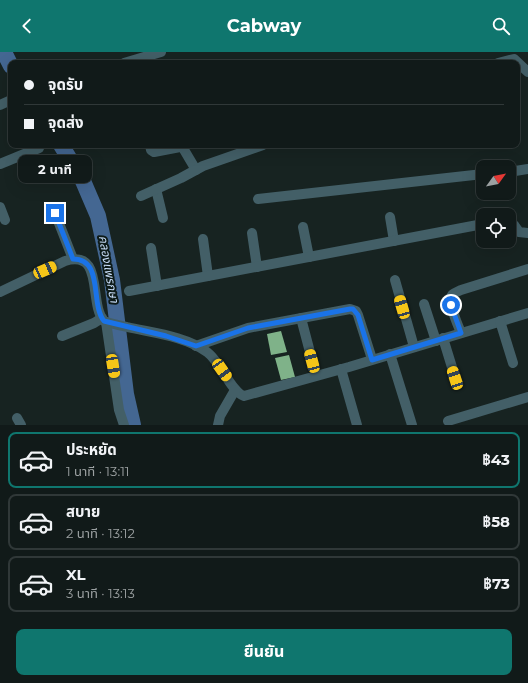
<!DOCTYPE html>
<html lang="th">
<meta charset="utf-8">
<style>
:root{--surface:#111a19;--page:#1a2322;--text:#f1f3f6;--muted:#9ca1a2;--line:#303838;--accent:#0f766e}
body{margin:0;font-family:Montserrat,"Noto Sans Thai",sans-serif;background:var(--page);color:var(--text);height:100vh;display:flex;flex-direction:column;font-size:15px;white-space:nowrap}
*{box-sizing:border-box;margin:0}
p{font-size:13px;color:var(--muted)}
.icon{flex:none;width:22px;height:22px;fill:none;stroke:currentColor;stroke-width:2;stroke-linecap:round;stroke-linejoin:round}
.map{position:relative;height:373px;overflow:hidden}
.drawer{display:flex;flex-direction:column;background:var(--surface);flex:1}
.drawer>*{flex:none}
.top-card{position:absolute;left:8px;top:8px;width:512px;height:88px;border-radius:8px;box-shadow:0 4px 16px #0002,0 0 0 1px var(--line);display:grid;align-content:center;height:88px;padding:0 16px;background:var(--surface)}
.needle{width:26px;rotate:57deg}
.controls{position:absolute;left:476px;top:108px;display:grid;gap:8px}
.controls a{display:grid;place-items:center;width:40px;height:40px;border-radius:8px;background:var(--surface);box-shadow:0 4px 16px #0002,0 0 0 1px var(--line);font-size:20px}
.end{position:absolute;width:18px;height:18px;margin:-9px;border:5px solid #1a73e8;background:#fff;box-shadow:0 0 0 2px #fff}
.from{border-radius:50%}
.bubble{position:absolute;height:28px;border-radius:8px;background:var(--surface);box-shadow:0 4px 16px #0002,0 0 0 1px var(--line);font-size:13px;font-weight:700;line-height:28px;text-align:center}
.car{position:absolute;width:12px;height:24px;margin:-12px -6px;border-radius:5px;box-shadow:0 0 3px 1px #0007;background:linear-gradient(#f5c518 24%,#345 0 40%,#f5c518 0 76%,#345 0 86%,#f5c518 0)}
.top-card b{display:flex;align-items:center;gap:14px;height:38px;font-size:15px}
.top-card b+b{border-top:1px solid var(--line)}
.top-card i{width:10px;height:10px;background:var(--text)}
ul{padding:7px 0 0;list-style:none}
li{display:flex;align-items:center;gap:12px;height:56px;margin:0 8px 6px;padding:0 8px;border:2px solid var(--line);border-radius:8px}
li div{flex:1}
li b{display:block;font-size:15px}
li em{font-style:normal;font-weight:700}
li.selected{border-color:var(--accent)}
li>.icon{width:36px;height:36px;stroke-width:1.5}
.action{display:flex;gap:8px;margin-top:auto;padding:8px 16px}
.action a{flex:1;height:46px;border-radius:8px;background:var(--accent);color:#fff;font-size:16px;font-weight:700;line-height:46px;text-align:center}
header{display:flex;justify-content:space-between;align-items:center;height:52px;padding:0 16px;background:var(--accent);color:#fff;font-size:18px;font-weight:700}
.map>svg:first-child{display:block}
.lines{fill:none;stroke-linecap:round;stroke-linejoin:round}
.river{stroke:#446792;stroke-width:16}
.building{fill:#7fb289}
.minor{stroke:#435f67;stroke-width:10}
.route{stroke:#1a73e8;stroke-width:5}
.labels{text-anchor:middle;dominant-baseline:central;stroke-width:4;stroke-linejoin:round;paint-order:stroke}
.water-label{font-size:12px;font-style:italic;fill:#c8ddf8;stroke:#0d1a18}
</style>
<header><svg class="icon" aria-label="back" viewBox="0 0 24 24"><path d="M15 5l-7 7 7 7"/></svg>Cabway<svg class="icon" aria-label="search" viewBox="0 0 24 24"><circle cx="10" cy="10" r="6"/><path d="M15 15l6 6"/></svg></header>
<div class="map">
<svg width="528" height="373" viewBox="0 0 528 373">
<rect width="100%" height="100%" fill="#172321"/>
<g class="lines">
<g class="river">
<polyline points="4,0 11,14"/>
<polyline points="61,93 83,129 98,164 112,228 126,342 133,373"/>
</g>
</g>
<g class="building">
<polygon points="281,279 287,300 271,303 267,282"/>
<polygon points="289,303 295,325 281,328 275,306"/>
</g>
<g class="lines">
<g class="minor">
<polyline points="124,11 161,0"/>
<polyline points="498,11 514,7 528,20"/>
<polyline points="0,53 11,48"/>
<polyline points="150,93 151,98 154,100 180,95 183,96 196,118"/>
<polyline points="0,112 39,96"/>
<polyline points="509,120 528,117"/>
<polyline points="156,137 163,166"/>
<polyline points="141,144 181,126 203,114 263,93"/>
<polyline points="258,147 483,122"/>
<polyline points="0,155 5,168"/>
<polyline points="55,161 73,207"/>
<polyline points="390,165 394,189"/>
<polyline points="509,168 514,173 519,180 528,181"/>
<polyline points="303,175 309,205"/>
<polyline points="252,181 257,215"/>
<polyline points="203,187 208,224"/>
<polyline points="151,196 157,234"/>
<polyline points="395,228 414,295"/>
<polyline points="129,239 483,172"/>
<path d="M0 240 65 209C105 197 88 251 104 269 111 272 120 273 127 275 153 281 185 284 207 300 220 309 231 340 244 344L349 315 528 261"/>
<polyline points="424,252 436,289"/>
<polyline points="301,266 316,323"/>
<polyline points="500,269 513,311"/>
<polyline points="106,270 119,358 124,373"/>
<path d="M461 281C458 273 447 249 452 243 454 241 459 239 461 238L528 217"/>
<polyline points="62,284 94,271 102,266"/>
<polyline points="443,286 455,325"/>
<polyline points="196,294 248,276 350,257 356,259 358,263 372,307"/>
<polyline points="390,302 412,373"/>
<polyline points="341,317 357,373"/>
<polyline points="17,366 21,373"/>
<polyline points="448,369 528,345"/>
<polyline points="218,373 220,364 235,338"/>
</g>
</g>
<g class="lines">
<path class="route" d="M55 161 73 207C104 207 90 252 104 269L166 284 196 294 248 276 350 257H353L358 263 372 308 461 281 451 253"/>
</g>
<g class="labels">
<g class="water-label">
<text transform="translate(109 217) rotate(80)">คลองแพรกษา</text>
</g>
</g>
</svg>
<div class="controls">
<a><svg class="needle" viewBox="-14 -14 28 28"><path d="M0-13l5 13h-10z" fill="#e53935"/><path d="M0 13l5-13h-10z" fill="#9ca1a2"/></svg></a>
<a><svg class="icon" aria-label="locate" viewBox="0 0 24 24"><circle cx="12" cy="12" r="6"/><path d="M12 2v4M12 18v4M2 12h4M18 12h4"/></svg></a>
</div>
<i class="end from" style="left:451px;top:253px"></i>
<i class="end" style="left:55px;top:161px"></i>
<div class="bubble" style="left:18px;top:103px;width:74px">2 นาที</div>
<i class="car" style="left:45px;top:218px;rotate:66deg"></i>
<i class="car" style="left:402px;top:255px;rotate:344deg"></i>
<i class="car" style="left:312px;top:309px;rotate:345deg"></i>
<i class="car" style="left:113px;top:314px;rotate:171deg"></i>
<i class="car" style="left:222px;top:318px;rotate:145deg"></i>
<i class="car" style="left:455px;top:326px;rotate:342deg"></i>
<div class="top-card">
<b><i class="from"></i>จุดรับ</b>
<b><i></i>จุดส่ง</b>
</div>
</div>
<section class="drawer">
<ul>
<li class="selected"><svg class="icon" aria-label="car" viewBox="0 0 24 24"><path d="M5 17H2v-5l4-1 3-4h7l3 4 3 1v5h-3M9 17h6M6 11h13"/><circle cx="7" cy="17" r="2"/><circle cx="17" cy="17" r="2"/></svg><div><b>ประหยัด</b><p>1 นาที · 13:11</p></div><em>฿43</em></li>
<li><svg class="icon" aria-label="car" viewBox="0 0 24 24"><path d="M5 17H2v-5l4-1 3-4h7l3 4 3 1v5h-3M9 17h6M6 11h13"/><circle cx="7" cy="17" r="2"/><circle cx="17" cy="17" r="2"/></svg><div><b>สบาย</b><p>2 นาที · 13:12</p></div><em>฿58</em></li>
<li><svg class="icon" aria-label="car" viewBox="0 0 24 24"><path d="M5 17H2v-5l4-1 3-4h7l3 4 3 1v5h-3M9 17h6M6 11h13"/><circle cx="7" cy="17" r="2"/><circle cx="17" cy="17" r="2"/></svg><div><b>XL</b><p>3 นาที · 13:13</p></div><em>฿73</em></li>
</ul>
<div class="action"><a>ยืนยัน</a></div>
</section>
